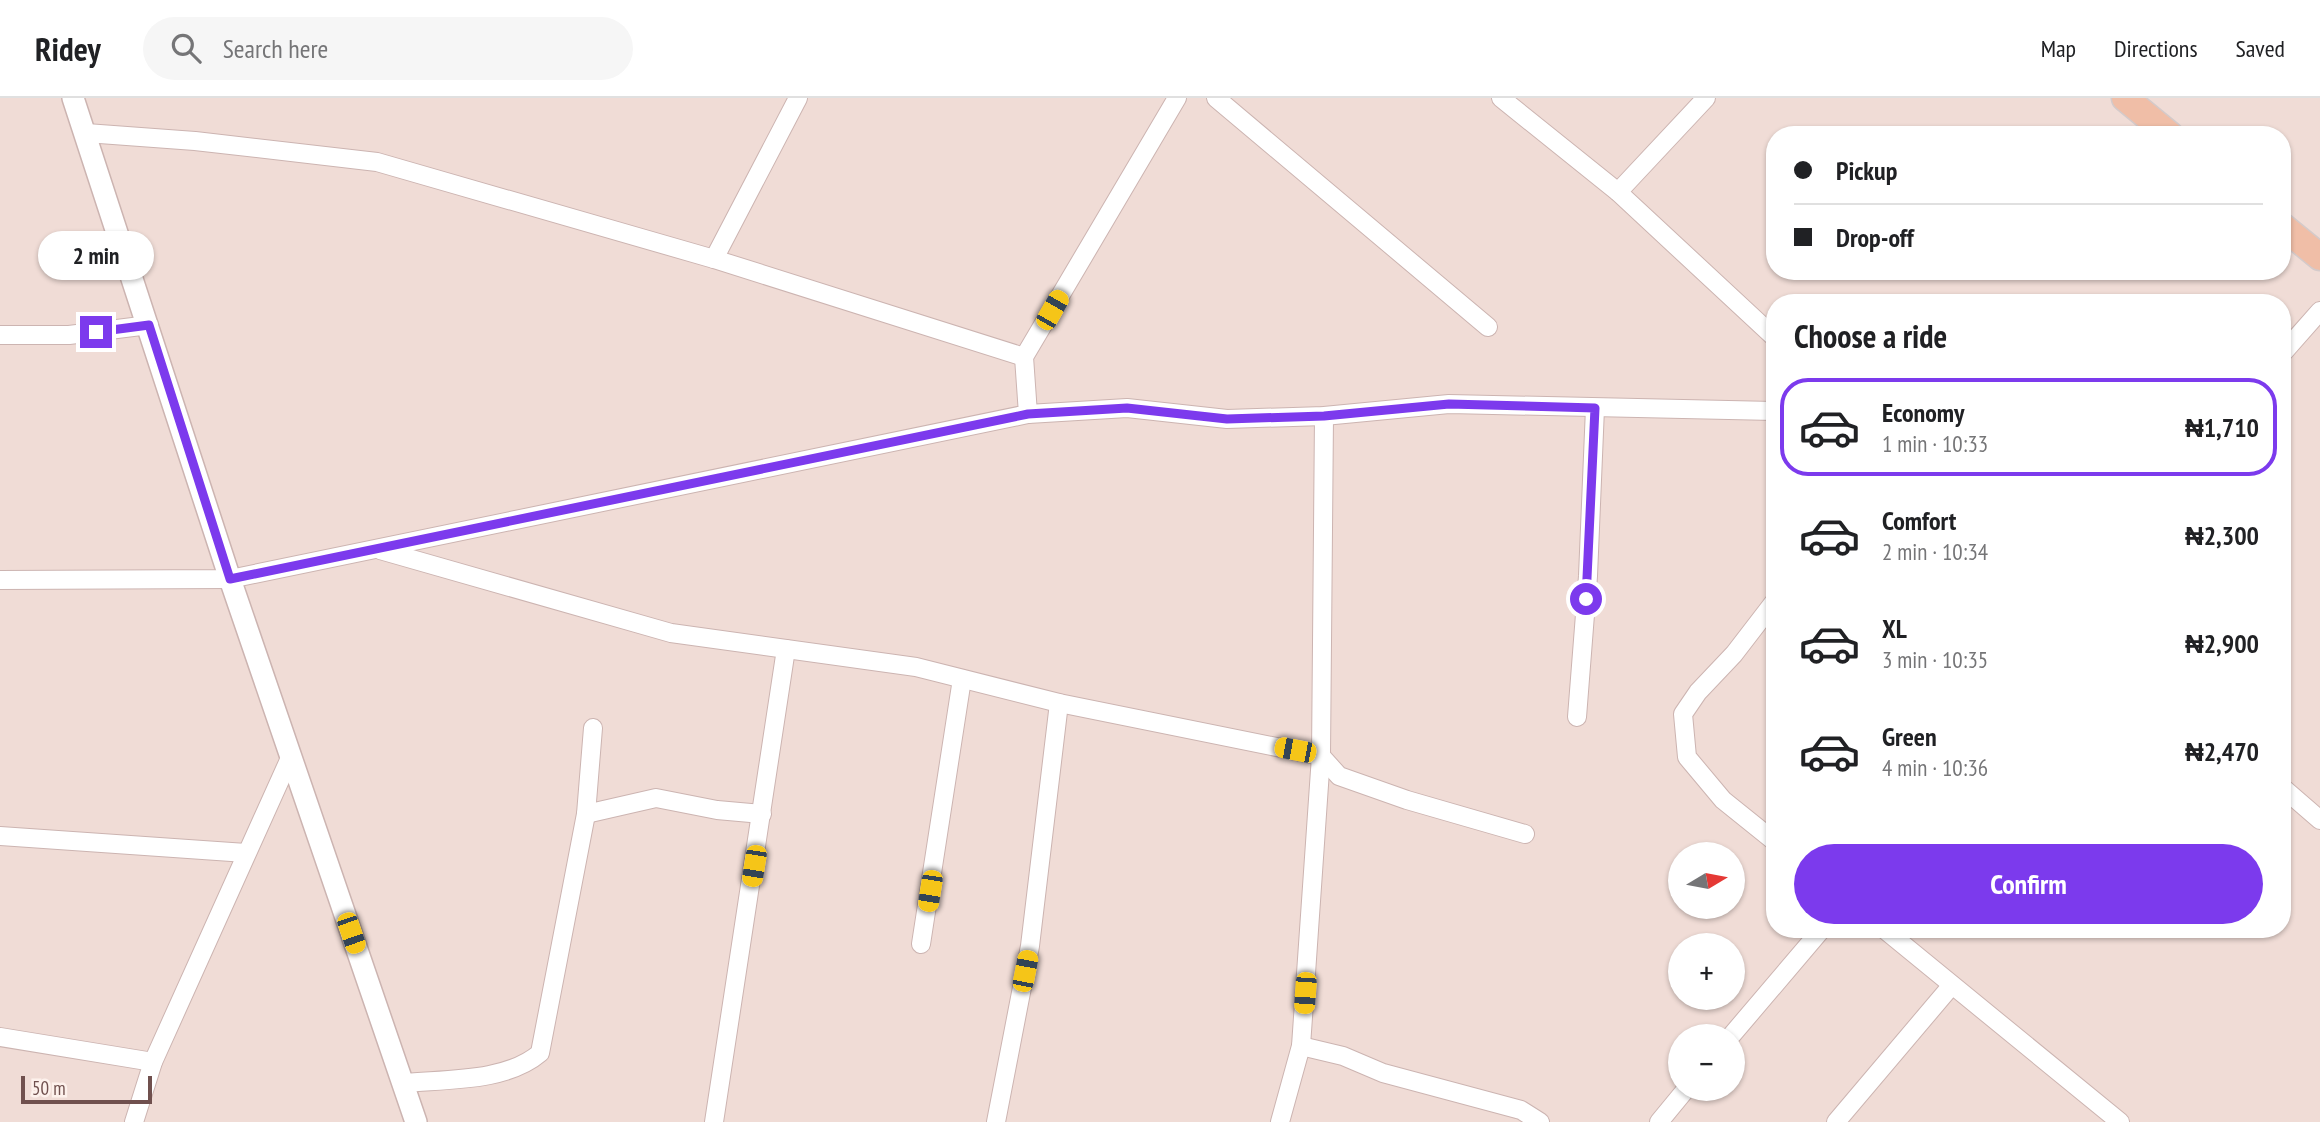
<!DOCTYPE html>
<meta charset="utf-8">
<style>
:root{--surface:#fff;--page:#f6f6f6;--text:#202124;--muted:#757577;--line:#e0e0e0;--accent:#7c3aed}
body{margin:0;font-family:"PT Sans Narrow",sans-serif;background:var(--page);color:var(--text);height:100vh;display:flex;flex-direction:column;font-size:26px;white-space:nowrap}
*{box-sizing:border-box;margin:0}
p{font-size:23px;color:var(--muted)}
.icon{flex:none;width:38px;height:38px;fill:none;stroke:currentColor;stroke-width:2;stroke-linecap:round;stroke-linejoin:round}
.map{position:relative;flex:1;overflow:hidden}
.side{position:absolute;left:1766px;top:196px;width:525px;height:644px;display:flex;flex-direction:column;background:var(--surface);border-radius:28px;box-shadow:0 2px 5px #0004}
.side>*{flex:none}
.banner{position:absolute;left:1766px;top:28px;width:525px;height:154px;border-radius:28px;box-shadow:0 2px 5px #0004;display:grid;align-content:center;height:154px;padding:0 28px;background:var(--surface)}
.needle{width:46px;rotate:80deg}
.fabs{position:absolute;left:1668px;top:744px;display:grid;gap:14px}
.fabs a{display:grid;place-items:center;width:77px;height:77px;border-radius:50%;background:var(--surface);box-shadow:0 2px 5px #0004;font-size:35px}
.scale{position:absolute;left:21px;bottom:18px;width:131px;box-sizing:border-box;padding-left:7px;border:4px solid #70504e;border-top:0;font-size:19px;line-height:24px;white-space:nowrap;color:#70504e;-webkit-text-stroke:5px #fdf1ec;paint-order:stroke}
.end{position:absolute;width:32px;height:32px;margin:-16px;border:9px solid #7c3aed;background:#fff;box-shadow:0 0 0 4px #fff}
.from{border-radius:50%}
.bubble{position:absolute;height:49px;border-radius:24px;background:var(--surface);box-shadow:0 2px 5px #0004;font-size:23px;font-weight:600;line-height:49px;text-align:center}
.car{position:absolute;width:21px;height:42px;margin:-21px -10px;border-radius:9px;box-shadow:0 0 5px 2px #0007;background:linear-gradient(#f5c518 24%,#345 0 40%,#f5c518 0 76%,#345 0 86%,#f5c518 0)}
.banner b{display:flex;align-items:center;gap:24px;height:66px;font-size:26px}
.banner b+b{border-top:2px solid var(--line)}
.banner i{width:18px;height:18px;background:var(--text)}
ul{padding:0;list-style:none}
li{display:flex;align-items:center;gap:21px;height:98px;margin:0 14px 10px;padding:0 14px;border:4px solid transparent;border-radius:28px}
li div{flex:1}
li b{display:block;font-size:26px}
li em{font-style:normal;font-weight:600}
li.current{border-color:var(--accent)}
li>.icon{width:63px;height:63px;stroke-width:1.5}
h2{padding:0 28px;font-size:32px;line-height:84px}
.button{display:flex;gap:14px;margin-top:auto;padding:14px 28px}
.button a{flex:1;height:80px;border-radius:42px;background:var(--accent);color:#fff;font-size:28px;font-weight:600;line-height:80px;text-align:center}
header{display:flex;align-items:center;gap:42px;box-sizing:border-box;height:98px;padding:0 35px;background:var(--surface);border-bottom:2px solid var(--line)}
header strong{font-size:33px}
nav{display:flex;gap:38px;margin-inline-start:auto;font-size:24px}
.search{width:490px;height:63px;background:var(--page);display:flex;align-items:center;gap:18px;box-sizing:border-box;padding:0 24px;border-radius:38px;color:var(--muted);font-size:26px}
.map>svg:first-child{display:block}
.residential{fill:#f0dcd6;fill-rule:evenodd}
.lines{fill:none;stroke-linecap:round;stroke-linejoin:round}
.minor-casing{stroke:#ccb4b1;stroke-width:20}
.tertiary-casing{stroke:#ccb4b1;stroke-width:24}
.primary-casing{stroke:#d4caca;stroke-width:29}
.minor{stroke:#fff;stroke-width:18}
.tertiary{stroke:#fff;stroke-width:21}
.primary{stroke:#f0bea7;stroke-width:26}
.route{stroke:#7c3aed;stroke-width:9}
</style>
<header>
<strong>Ridey</strong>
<div class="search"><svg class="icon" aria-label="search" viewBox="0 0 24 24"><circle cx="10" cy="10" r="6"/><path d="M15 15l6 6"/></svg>Search here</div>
<nav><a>Map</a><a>Directions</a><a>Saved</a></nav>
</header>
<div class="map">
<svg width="2320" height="1024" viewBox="0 0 2320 1024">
<rect width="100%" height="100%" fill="#f9ece6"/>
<path class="residential" d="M0 0H2320V1024H0ZM1774 37H2282V173H1774ZM1774 205H2282V831H1774ZM1680 756H1732V808H1680ZM1680 847H1732V900H1680ZM1680 938H1732V990H1680Z"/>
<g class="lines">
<g class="minor-casing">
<g id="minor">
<polyline points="1216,0 1488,229"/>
<polyline points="1501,0 1618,94 1774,239"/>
<polyline points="86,35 195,43 377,64 714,161 1024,259"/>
<polyline points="1618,94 1706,0"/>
<polyline points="714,161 798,0"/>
<polyline points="0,237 69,237 149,227"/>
<polyline points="2282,256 2320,213"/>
<polyline points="1028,316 1127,310 1227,321 1324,318 1449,306 1774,313"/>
<polyline points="380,452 671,535 916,569 1059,605 1321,658 1339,678 1407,702 1525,736"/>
<polyline points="0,482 230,481 1028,316 1024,259 1177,0"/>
<polyline points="1774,504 1734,556 1698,594 1683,616 1687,659 1723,702 1774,743"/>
<polyline points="1577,619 1588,478 1595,310"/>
<polyline points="2282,689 2320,722"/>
<polyline points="586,716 656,700 717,712 762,716"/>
<polyline points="0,738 246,755"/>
<polyline points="1884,831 2120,1024"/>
<polyline points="921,846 962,581"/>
<polyline points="1731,938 1822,831"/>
<polyline points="0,939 153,964"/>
<polyline points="1301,948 1343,958 1383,975 1521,1012 1540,1024"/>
<path d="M404 985C447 981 506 984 540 955L586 716 593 630"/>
<polyline points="134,1024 153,964 290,660"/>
<polyline points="714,1024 786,551"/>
<polyline points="996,1024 1030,848 1059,605"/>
<polyline points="1280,1024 1301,948 1321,658 1324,318"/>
<polyline points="1659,1024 1687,990"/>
<polyline points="1836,1024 1952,887"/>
</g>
</g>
<g class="tertiary-casing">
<polyline id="tertiary" points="73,0 230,481 416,1024"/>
</g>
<g class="primary-casing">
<g id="primary">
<polyline points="2125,0 2170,37"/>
<polyline points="2282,128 2320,159"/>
</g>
</g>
<use href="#minor" class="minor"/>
<use href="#tertiary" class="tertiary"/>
<use href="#primary" class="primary"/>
</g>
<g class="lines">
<polyline class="route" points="96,234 149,227 230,481 1028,316 1127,310 1227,321 1324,318 1449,306 1595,310 1586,501"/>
</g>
</svg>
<div class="fabs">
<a><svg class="needle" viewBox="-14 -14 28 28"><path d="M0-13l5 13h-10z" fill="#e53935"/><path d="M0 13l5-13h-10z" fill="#757577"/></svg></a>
<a>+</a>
<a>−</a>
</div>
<div class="scale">50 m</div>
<i class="end from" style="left:1586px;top:501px"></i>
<i class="end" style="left:96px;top:234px"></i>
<div class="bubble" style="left:38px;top:133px;width:116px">2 min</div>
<i class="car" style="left:1052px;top:212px;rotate:30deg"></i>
<i class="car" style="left:1295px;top:652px;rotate:281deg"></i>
<i class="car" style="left:754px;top:768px;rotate:189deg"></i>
<i class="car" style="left:930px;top:793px;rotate:189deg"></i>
<i class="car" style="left:351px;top:835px;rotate:161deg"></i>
<i class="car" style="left:1025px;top:873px;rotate:11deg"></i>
<i class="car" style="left:1305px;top:895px;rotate:184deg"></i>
<div class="banner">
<b><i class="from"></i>Pickup</b>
<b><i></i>Drop-off</b>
</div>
<section class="side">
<h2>Choose a ride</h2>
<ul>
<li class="current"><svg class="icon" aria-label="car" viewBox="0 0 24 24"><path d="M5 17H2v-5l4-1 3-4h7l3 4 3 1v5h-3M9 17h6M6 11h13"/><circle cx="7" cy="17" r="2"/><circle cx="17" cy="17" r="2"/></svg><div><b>Economy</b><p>1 min · 10:33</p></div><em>₦1,710</em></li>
<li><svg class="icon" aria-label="car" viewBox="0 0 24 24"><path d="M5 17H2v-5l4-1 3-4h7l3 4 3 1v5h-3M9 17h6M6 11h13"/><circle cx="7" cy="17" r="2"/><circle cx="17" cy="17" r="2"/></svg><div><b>Comfort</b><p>2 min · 10:34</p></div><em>₦2,300</em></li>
<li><svg class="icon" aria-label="car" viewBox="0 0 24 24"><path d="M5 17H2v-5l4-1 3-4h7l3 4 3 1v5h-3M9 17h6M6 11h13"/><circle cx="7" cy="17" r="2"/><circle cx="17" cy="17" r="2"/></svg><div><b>XL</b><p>3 min · 10:35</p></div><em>₦2,900</em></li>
<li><svg class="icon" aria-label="car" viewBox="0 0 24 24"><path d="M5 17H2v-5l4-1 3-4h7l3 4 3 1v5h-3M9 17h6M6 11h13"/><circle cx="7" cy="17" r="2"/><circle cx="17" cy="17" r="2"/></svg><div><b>Green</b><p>4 min · 10:36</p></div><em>₦2,470</em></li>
</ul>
<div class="button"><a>Confirm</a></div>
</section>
</div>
